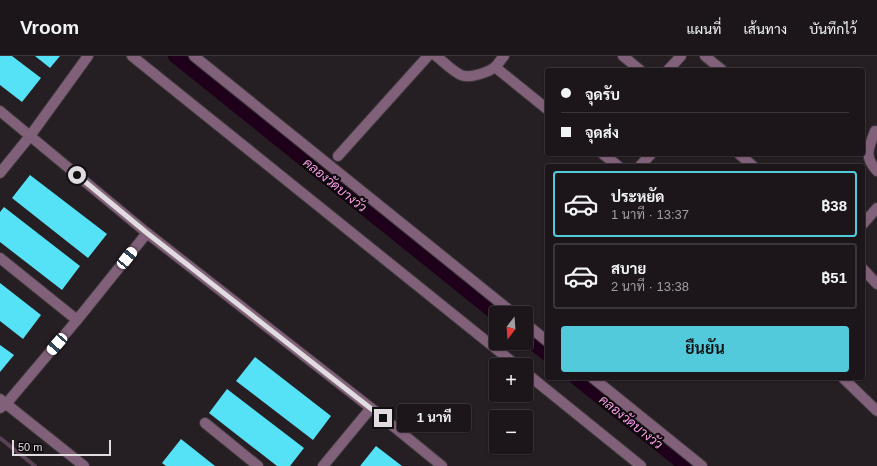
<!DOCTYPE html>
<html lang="th">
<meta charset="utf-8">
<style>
:root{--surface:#1c161a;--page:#292327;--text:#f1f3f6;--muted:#a09fa2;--line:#3a3539;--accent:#53cadc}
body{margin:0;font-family:Arial,Sarabun,sans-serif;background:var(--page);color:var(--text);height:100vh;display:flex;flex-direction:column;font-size:15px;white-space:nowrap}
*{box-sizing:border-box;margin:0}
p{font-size:13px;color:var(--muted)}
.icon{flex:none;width:22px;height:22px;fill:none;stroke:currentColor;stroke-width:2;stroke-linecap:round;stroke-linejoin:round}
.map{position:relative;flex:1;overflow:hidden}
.details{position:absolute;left:545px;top:108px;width:320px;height:216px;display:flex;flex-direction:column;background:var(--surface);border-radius:4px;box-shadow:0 1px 3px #0004,0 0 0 1px var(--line)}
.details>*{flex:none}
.hud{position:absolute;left:545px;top:12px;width:320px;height:88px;border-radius:4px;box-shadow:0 1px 3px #0004,0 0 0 1px var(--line);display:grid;align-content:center;height:88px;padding:0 16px;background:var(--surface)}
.needle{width:26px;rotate:197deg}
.tools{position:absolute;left:489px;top:250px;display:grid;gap:8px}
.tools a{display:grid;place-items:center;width:44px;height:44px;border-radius:4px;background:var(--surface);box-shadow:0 1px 3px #0004,0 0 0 1px var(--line);font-size:20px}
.scale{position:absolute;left:12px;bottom:10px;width:99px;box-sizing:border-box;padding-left:4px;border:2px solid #e1dce0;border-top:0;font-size:11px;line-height:14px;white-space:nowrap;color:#e1dce0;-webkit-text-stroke:3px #0c090b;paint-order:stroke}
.end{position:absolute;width:18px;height:18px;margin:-9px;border:5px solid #e1dce0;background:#111;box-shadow:0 0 0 2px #111}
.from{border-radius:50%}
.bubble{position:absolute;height:28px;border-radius:4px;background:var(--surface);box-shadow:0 1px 3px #0004,0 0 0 1px var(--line);font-size:13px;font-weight:700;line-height:28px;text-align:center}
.car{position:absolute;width:12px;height:24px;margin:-12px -6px;border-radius:5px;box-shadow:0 0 3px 1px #0007;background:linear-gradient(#fff 24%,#345 0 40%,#fff 0 76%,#345 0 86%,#fff 0)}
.hud b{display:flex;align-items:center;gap:14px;height:38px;font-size:15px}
.hud b+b{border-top:1px solid var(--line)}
.hud i{width:10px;height:10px;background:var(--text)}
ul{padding:7px 0 0;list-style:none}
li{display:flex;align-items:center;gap:12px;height:66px;margin:0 8px 6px;padding:0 8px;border:2px solid var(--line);border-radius:4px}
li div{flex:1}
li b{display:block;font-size:15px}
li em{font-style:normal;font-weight:700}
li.current{border-color:var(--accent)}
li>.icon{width:36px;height:36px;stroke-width:1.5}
.action{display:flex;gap:8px;margin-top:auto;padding:8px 16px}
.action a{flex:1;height:46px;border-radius:4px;background:var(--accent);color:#111;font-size:16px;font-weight:700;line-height:46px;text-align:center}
header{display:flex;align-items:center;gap:24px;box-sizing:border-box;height:56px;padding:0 20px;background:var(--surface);border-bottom:1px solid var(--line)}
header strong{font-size:19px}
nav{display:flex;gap:22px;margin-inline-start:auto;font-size:14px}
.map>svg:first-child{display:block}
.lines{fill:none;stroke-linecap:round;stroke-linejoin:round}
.stream{stroke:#594255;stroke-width:4}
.canal{stroke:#1f001a;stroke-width:14}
.building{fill:#56e2f6}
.minor-casing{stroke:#3f393d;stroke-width:12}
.minor{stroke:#816179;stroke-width:10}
.route{stroke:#e1dce0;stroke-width:5}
.labels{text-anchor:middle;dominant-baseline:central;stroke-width:4;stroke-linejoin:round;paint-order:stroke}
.water-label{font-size:13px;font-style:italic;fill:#fd9be9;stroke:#0c090b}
</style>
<header>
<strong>Vroom</strong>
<nav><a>แผนที่</a><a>เส้นทาง</a><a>บันทึกไว้</a></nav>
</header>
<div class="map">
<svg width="877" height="410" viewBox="0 0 877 410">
<rect width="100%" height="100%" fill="#251e23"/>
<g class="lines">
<polyline class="stream" points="0,382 35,410"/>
<g class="canal">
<polyline points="175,0 496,258"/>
<polyline points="526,282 547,298"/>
<polyline points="576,322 686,410"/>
</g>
</g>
<g class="building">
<polygon points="0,0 12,0 41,22 22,46 0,29"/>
<polygon points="35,0 60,0 50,12"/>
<polygon points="30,119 107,178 88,202 12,142"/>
<polygon points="4,151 80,210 62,234 0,186 0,156"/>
<polygon points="0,227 41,259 23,283 0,265"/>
<polygon points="0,289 14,299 0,316"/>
<polygon points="255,301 331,360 313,384 236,325"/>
<polygon points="227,333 304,392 290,410 277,410 209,357"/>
<polygon points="181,383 215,410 166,410 162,407"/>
<polygon points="376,390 402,410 360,410"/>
</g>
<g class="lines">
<g class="minor-casing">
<g id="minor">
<polyline points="132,0 516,309"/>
<polyline points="194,0 513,257"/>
<path d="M436 0C444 6 452 15 461 19 469 23 490 16 496 10 499 7 501 3 504 0"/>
<polyline points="623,0 640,14"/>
<polyline points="705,0 722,14"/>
<polyline points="495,11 547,53"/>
<polyline points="668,14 681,0"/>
<polyline points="0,55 147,177 371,352 442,410"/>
<path d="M875 75C869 92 863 100 877 115"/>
<polyline points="603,98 618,110"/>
<polyline points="739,98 753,110"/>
<polyline points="338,100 428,0"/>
<polyline points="640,110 651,98"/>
<polyline points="0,117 30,80 88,0"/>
<polyline points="863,168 877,152"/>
<polyline points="0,202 77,264"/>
<polyline points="863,213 877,228"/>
<polyline points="526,268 547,285"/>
<polyline points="526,317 641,410"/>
<polyline points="593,322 702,410"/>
<polyline points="843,322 877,355"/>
<polyline points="0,343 84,410"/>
<polyline points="0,352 6,348 77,264 147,177"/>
<polyline points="205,367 258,410"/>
<polyline points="323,410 371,352"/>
</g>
</g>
<use href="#minor" class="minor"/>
</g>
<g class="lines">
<polyline class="route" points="77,119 147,177 383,362"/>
</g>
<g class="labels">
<g class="water-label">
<text transform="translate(335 129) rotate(39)">คลองวัดบางวัว</text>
<text transform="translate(631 366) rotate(39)">คลองวัดบางวัว</text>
</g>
</g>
</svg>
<div class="tools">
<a><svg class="needle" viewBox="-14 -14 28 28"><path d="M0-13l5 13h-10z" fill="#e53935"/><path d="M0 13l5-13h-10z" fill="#a09fa2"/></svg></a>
<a>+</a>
<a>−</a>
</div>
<div class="scale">50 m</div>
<i class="end from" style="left:77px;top:119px"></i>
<i class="end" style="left:383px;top:362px"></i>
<div class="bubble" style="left:397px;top:348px;width:74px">1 นาที</div>
<i class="car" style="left:127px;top:202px;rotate:39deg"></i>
<i class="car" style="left:57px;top:288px;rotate:221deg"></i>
<div class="hud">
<b><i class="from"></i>จุดรับ</b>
<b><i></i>จุดส่ง</b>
</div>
<section class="details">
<ul>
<li class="current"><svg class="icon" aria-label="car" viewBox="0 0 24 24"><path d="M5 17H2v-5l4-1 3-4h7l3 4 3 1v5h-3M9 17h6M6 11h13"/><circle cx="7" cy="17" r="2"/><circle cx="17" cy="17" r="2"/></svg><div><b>ประหยัด</b><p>1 นาที · 13:37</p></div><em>฿38</em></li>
<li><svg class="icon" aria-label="car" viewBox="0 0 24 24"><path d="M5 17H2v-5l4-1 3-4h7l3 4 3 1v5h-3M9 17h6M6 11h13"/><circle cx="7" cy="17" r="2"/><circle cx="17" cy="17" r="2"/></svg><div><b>สบาย</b><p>2 นาที · 13:38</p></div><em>฿51</em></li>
</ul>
<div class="action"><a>ยืนยัน</a></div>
</section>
</div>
